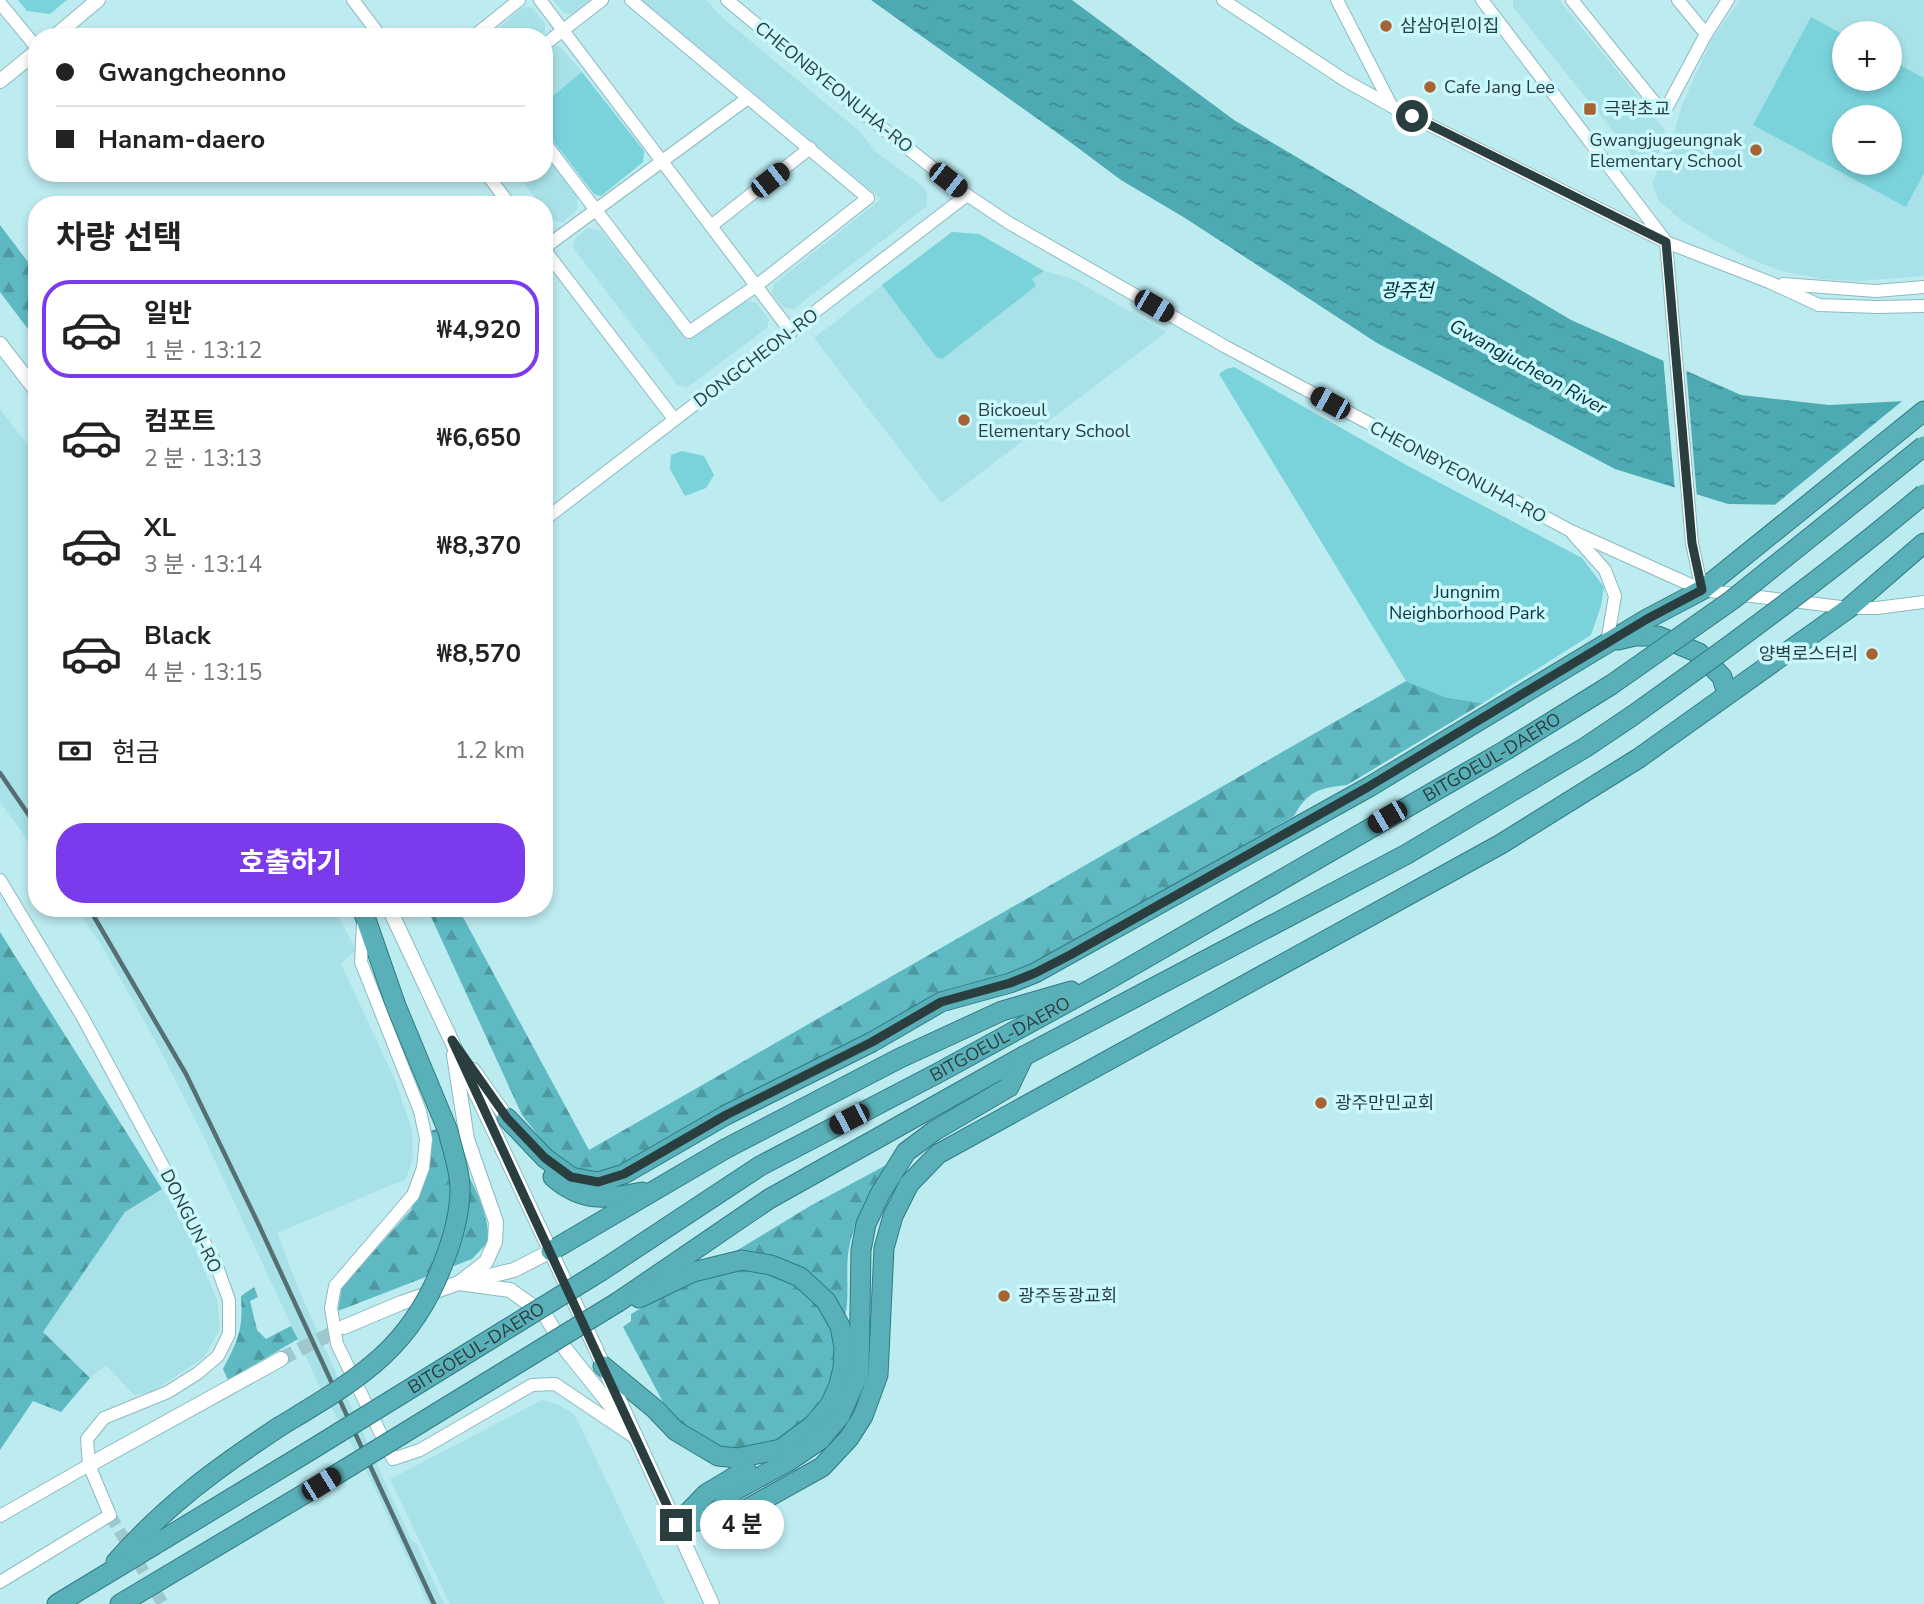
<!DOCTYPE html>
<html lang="ko">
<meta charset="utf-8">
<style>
:root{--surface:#fff;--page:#f6f6f6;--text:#222;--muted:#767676;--line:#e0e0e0;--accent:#7c3aed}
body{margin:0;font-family:"Nunito Sans","Noto Sans KR",sans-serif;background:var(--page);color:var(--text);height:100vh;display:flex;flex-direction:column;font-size:26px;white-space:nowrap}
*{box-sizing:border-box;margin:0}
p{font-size:23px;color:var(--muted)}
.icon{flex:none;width:38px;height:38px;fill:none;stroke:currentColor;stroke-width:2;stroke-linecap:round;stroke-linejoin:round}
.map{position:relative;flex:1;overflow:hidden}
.side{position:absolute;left:28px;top:196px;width:525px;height:721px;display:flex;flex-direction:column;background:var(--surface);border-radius:28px;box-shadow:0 4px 10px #0003}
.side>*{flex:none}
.hud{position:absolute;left:28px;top:28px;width:525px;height:154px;border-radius:28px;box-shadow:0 4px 10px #0003;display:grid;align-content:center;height:154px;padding:0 28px;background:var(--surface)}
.controls{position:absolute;left:1832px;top:21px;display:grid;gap:14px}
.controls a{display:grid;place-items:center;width:70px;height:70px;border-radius:50%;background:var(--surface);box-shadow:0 4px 10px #0003;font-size:35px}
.end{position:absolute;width:32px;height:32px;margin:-16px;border:9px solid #2a3d3f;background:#fff;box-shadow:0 0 0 4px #fff}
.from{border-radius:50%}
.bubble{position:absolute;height:49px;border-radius:24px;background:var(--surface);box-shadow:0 4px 10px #0003;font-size:23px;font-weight:700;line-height:49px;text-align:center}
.car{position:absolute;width:21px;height:42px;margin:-21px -10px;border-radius:9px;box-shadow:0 0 5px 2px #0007;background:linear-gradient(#222 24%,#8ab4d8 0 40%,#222 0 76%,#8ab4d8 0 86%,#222 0)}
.hud b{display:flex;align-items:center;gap:24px;height:66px;font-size:26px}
.hud b+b{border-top:2px solid var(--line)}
.hud i{width:18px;height:18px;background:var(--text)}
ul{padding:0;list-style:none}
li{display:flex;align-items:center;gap:21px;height:98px;margin:0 14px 10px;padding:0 14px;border:4px solid transparent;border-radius:28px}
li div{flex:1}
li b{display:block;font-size:26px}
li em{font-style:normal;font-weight:700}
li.active{border-color:var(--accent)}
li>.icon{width:63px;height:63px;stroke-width:1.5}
h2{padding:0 28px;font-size:32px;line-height:84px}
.pay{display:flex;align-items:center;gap:18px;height:77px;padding:0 28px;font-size:26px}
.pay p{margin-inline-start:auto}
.action{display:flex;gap:14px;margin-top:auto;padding:14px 28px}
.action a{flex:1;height:80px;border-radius:28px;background:var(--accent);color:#fff;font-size:28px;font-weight:700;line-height:80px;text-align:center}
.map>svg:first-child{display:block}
.built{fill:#a8e1e7;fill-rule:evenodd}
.forest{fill:url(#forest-firs)}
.park{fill:#7ad2db;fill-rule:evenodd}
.water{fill:url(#water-ripples)}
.pier{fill:#bcebf0}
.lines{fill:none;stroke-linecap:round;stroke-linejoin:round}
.minor-tunnel{stroke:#9fc8cd;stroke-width:12;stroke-dasharray:12 6;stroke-linecap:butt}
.tertiary-tunnel{stroke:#9fc8cd;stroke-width:14;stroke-dasharray:14 7;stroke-linecap:butt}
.minor-casing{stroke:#8cbabf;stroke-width:14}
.tertiary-casing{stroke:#8cbabf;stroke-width:16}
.trunk-casing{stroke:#2e7b82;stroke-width:21}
.minor{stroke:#fff;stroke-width:12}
.tertiary{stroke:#fff;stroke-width:14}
.trunk{stroke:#5ab0b8;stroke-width:19}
.rail{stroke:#557073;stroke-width:4.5}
.trunk-bridge-casing{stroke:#2e7b82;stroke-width:21;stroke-linecap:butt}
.trunk-bridge{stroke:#5ab0b8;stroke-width:19}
.route{stroke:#2a3d3f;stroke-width:9}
.poi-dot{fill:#a76332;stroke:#c9f8fd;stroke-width:2.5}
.labels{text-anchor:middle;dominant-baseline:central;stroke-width:7;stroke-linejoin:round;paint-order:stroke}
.poi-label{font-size:18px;fill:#2a3d3f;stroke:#c9f8fd;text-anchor:start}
.street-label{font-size:18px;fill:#2a3d3f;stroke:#c9f8fd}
.park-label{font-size:18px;fill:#0b383c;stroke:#c9f8fd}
.water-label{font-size:19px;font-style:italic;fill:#013034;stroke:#c9f8fd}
</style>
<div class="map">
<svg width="1924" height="1604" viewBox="0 0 1924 1604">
<defs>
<pattern id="forest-firs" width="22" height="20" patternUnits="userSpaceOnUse" patternTransform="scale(1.75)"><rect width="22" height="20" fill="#5eb9c3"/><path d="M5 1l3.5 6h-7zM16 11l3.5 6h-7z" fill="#4e98a0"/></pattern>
<pattern id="water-ripples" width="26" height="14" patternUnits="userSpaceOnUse" patternTransform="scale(1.75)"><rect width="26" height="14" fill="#4da9b2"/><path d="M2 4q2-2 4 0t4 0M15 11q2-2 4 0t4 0" fill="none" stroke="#408b92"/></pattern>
</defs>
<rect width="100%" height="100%" fill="#bcebf0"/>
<g class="built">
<polygon points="553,0 590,0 572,14 564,13"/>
<polygon points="642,0 706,0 724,19 860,132 876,152 924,187 927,194 927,206 794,309 784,308 772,294 774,284 881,199"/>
<polygon points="1513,0 1559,0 1665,130 1659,153 1642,167 1513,7"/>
<path d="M1740 0H1924V276L1858 281 1822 279 1781 271 1748 258 1714 240 1684 222 1659 201 1652 183 1673 137 1682 105 1712 39ZM1844 33H1890V79H1844ZM1844 117H1890V163H1844Z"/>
<polygon points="523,7 532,8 545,23 545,33 541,37 488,37"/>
<polygon points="555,46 561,47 582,72 544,103 544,54"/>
<polygon points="544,153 577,195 577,210 563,222 553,221 544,209 544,205 541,205 516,173 544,173"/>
<polygon points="587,228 601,231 688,341 745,301 756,303 769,319 767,328 688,387 677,385 573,247 575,239"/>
<polygon points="952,232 979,234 1044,271 1071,278 1166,332 941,503 814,338"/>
<polygon points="0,409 37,457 37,853 0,802"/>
<polygon points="76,908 334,908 356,950 341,964 395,1080 412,1130 413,1158 406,1179 277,1233 301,1295 412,1542 416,1543 444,1604 428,1604 370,1478 319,1385 203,1135 157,1044 102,946"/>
<polygon points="162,1189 184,1222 217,1300 220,1329 203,1358 152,1392 134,1395 106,1365 90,1378 43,1332 125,1212"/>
<polygon points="542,1400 559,1405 575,1415 665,1604 450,1604 390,1479"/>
</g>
<g class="forest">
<polygon points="0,225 37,274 37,341 0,292"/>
<path d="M1406 681 1445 697 1483 703 1347 785C1319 788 1308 791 1294 816L1031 969 849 1045 620 1169 597 1173 578 1170 552 1153 522 1115 427 908H458L589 1150Z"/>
<polygon points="0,932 162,1189 125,1212 43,1332 90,1378 61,1412 33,1401 0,1450"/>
<path d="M438 1129C462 1162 487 1199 489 1241L472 1259 338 1311 342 1287 411 1210 430 1161 428 1131Z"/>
<path d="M890 1163C874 1190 855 1216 849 1248 845 1266 850 1302 845 1315L838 1313 829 1297 731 1254 810 1206Z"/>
<polygon points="742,1267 769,1271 797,1282 821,1305 834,1329 836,1367 824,1402 778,1443 738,1452 720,1449 683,1426 663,1402 623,1327 631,1321 631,1314 695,1278"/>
<path d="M254 1287 258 1297 250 1301 257 1330 266 1339 291 1326 298 1339 228 1380 223 1369C239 1339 243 1329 241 1296Z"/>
</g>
<g class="park">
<polygon points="18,0 67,0 50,14 27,11"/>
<path d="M1811 17 1844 35V79H1890V60L1924 78V173L1906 207 1753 125ZM1890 117V163H1844V117Z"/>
<polygon points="582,72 644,151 643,162 601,196 594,194 544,129 544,103"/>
<polygon points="952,232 979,234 1044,271 1032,279 1036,286 942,359 936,357 882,285"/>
<polygon points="1234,367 1408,466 1582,558 1604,587 1601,606 1591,635 1483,703 1445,697 1406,681 1219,374 1226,369"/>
<polygon points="682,451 704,456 714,475 706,488 685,496 670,469 671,455"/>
</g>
<polygon class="water" points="871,0 1072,0 1234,120 1571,320 1741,395 1829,405 1924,400 1924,507 1728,504 1615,469 1377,343 1185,218 1121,180 1070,142"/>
<g class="pier">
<polygon points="1663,356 1686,367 1697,498 1675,491"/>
<polygon points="1924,397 1924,510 1771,508 1906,398"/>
</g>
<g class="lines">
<polyline class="minor-tunnel" points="110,1515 163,1604"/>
<polyline class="tertiary-tunnel" points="281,1359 344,1327"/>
<g class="minor-casing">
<g id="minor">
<polyline points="353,0 381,37"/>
<polyline points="540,0 791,332"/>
<polyline points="727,0 872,120 967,195 1009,223 1226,347 1571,531 1702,590 1849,608 1877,608 1924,602"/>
<polyline points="1223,0 1346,81 1391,106 1666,242 1769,282 1819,305 1877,307 1924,306"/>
<polyline points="1337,0 1391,105"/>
<polyline points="1482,0 1664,239"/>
<polyline points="1572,0 1654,102 1666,109 1706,34 1728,0"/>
<polyline points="1678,0 1706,34"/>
<polyline points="0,3 37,48"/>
<polyline points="473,37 519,0"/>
<polyline points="544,45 602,0"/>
<polyline points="544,142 689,332 756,286 868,198 631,0"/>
<polyline points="486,173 510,205"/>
<polyline points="711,226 810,148"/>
<polyline points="1666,242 1692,543 1702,590"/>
<polyline points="544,248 748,98"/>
<polyline points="544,249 674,419"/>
<polyline points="1783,284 1876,291 1924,287"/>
<polyline points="544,520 967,195"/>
<polyline points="1573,534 1605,570 1615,596 1607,643"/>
<polyline points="0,880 82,1016 216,1264 229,1300 229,1334 218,1356 198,1373 168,1392 104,1418 87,1439 89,1465 0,1516"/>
<polyline points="363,924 361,962 420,1111 426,1139 423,1168 413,1195 335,1286 331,1308 337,1344 393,1459 420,1450 532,1385 555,1384 637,1439"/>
<polyline points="0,1582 110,1515 89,1465"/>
</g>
</g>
<g class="tertiary-casing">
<g id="tertiary">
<polyline points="54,37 98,0"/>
<polyline points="0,81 37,51"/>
<polyline points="0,344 37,392"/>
<polyline points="389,908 572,1297 712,1604"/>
<polyline points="454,1055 467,1139 496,1222 495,1242 486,1262 459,1283"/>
<polyline points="473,1070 507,1118"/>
<polyline points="459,1283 510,1290 545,1315 566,1350 623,1421"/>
<polyline points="344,1327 401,1303 459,1283 514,1270 551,1251"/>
<polyline points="89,1465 281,1359"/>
</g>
</g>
<g class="trunk-casing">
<g id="trunk">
<polyline points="1618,640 1635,636 1658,636 1699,653 1722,677 1727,694"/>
<polyline points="362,908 396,1006 448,1131"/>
<polyline points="507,1118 545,1158 571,1177 598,1182 624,1174 726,1115 872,1042 941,1002 1010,983 1035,973 1369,787 1647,619 1702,590 1924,411"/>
<path d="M553 1177C583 1203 605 1199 642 1192"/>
<polyline points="551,1251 725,1149 900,1058 1002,1011 1071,991"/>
<path id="s1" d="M601 1271 760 1166 938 1073 1106 981 1506 750 1611 685"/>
<polyline points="618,1302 769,1199 1024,1056 1407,854 1586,747 1632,716"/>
<polyline points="603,1366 655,1409 676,1431 718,1456 738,1458 781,1449 813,1425 830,1405 839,1385 843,1368 844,1347 840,1326 826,1301 800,1277 771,1265 742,1260 693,1272 639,1298"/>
<polyline points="714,1518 745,1510 822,1467 849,1438 863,1416 878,1375 884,1248 893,1216 909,1184 938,1154 1501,844 1639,758 1849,608 1924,543"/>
<polyline points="676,1525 714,1518 734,1491 789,1461 820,1440 840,1416 859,1373 861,1250 866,1224 880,1194 906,1152 934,1131 1009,1087 1024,1056"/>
<polyline points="676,1525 706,1494 746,1470"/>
<path d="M116 1562C165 1506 217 1468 279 1427"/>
<polyline points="57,1604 306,1453"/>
<polyline points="120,1604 321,1484"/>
</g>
</g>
<use href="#minor" class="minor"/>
<use href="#tertiary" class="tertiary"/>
<use href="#trunk" class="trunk"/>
<g class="rail">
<polyline points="0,773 37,827"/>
<polyline points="89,908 186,1074 257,1221 434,1604"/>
</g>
<g class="trunk-bridge-casing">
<g id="trunk-bridge">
<polyline points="1611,685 1732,600 1924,446"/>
<path d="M1632 716C1732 645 1830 573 1924 494"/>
<path d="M279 1427C356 1380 411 1351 444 1261 453 1238 460 1214 460 1189 460 1170 452 1149 448 1131"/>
<path id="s2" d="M306 1453 601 1271"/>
<polyline points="321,1484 618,1302"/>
</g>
</g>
<use href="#trunk-bridge" class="trunk-bridge"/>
</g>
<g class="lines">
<polyline class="route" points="676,1525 452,1040 507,1118 545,1158 571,1177 598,1182 624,1174 726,1115 872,1042 941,1002 1010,983 1035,973 1070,955 1368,787 1647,619 1702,590 1692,543 1666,242 1412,116"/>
</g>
<g class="poi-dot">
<circle cx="1386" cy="26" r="7"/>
<circle cx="1430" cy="87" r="7"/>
<rect x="1583" y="102" width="14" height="14" rx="3.5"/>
<circle cx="1756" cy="150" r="7"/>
<circle cx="964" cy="420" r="7"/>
<circle cx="1872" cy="654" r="7"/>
<circle cx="1321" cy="1103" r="7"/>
<circle cx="1004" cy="1296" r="7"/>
</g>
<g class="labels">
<g class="poi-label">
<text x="1400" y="26">삼삼어린이집</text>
<text x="1444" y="87">Cafe Jang Lee</text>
<text x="1604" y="109">극락초교</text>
<text x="1742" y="140" text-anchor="end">Gwangjugeungnak<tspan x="1742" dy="21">Elementary School</tspan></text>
<text x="978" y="410">Bickoeul<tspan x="978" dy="21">Elementary School</tspan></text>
<text x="1858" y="654" text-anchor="end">양벽로스터리</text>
<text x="1335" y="1103">광주만민교회</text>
<text x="1018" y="1296">광주동광교회</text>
</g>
<g class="street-label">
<text transform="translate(834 87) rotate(39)">CHEONBYEONUHA-RO</text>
<text transform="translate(756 358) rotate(-37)">DONGCHEON-RO</text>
<text transform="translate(1458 472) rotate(28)">CHEONBYEONUHA-RO</text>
<text stroke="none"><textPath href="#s1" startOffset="1029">BITGOEUL-DAERO</textPath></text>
<text stroke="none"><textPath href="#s1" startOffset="462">BITGOEUL-DAERO</textPath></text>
<text transform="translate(191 1221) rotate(63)">DONGUN-RO</text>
<text stroke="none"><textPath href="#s2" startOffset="200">BITGOEUL-DAERO</textPath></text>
</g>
<g class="park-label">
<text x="1467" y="592">Jungnim<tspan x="1467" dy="21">Neighborhood Park</tspan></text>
</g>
<g class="water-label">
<text x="1407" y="291">광주천</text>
<text transform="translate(1528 367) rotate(29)">Gwangjucheon River</text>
</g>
</g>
</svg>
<div class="controls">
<a>+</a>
<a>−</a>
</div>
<i class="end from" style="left:1412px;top:116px"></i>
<i class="end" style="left:676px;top:1525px"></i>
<div class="bubble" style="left:700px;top:1500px;width:84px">4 분</div>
<i class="car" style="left:770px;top:180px;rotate:52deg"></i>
<i class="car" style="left:948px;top:180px;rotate:128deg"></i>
<i class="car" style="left:1154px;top:306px;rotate:120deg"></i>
<i class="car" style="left:1330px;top:403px;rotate:299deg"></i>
<i class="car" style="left:1387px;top:817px;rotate:240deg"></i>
<i class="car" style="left:849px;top:1119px;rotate:243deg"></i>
<i class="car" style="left:321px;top:1484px;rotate:58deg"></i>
<div class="hud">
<b><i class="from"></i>Gwangcheonno</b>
<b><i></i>Hanam-daero</b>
</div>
<section class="side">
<h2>차량 선택</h2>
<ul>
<li class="active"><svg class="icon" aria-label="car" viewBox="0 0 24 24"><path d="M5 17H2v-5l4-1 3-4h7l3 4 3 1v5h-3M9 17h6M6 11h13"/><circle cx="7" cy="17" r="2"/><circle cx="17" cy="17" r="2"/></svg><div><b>일반</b><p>1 분 · 13:12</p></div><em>₩4,920</em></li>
<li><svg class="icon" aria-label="car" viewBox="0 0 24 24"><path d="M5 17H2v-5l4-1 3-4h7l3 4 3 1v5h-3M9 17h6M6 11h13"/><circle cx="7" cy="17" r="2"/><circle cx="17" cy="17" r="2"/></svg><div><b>컴포트</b><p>2 분 · 13:13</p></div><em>₩6,650</em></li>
<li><svg class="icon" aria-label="car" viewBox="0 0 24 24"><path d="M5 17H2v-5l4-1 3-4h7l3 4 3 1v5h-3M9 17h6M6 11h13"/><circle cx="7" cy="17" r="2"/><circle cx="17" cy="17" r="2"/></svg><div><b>XL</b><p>3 분 · 13:14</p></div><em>₩8,370</em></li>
<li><svg class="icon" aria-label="car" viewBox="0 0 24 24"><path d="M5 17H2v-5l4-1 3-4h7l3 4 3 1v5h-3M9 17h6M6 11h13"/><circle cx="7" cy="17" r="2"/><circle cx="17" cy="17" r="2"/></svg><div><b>Black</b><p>4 분 · 13:15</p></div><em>₩8,570</em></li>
</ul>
<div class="pay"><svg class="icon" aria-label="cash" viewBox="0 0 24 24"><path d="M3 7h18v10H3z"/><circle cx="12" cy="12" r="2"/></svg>현금<p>1.2 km</p></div>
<div class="action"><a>호출하기</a></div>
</section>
</div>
